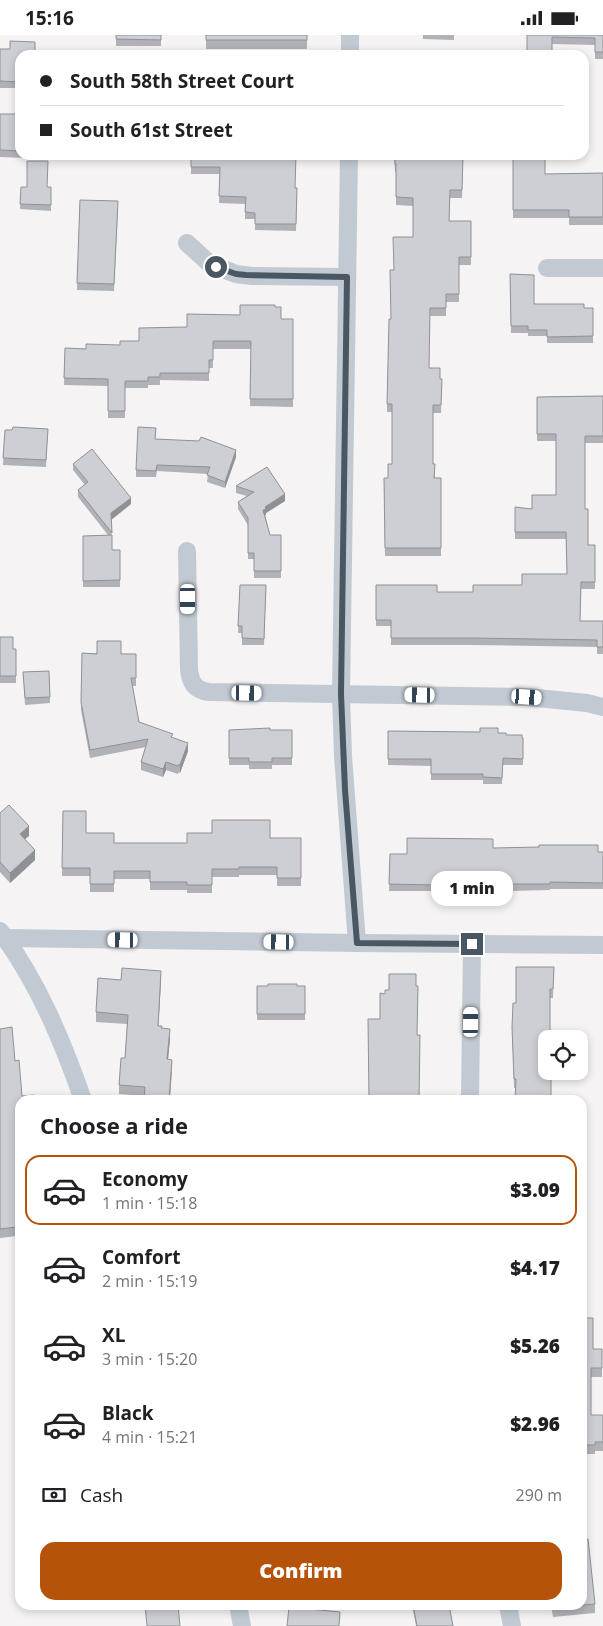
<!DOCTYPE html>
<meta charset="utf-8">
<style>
:root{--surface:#fff;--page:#f6f6f6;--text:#202124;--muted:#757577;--line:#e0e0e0;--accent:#b45309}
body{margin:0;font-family:"Open Sans",sans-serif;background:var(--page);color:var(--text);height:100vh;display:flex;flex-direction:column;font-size:19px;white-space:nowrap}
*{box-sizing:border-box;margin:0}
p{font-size:16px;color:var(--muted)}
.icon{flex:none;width:28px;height:28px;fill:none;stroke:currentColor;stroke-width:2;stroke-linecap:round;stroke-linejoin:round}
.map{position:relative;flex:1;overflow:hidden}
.drawer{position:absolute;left:15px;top:1060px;width:572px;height:515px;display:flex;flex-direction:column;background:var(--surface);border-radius:15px;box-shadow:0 2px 8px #0003}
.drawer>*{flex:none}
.banner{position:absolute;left:15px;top:15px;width:574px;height:110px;border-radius:15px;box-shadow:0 2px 8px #0003;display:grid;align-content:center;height:110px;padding:0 25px;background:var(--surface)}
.buttons{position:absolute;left:538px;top:995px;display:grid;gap:10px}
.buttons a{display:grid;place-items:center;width:50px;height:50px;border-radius:10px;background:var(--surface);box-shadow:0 2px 8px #0003;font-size:25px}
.end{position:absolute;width:22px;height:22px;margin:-11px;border:6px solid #4a5661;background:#fff;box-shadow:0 0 0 2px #fff}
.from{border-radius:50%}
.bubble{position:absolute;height:35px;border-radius:15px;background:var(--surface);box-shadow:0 2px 8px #0003;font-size:16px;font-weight:800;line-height:35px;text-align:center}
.car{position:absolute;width:15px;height:30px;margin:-15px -8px;border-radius:6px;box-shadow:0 0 4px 1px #0007;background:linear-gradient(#fff 24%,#345 0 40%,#fff 0 76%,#345 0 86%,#fff 0)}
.banner b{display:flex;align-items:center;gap:18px;height:48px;font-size:19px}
.banner b+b{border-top:1px solid var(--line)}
.banner i{width:12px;height:12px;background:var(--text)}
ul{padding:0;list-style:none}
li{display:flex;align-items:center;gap:15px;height:70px;margin:0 10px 8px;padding:0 15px;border:2px solid transparent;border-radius:15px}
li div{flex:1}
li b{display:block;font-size:19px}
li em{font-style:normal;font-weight:800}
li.on{border-color:var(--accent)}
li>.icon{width:45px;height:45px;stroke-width:1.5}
h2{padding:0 25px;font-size:22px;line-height:60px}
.pay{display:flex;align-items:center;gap:12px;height:55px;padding:0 25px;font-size:19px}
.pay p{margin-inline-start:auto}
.button{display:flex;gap:10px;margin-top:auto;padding:10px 25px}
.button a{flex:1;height:58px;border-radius:15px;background:var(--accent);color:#fff;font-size:20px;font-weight:800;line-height:58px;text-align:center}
.status{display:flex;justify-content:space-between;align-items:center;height:35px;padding:0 25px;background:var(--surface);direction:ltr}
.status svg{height:14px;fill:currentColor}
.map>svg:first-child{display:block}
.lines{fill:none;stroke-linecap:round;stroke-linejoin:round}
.minor{stroke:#c1cad2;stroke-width:18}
.wall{fill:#b0b2b7}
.shaded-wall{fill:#909195}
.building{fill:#cdcfd5;stroke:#909195}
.route{stroke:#4a5661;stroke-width:6}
</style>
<div class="status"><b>15:16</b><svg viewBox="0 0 49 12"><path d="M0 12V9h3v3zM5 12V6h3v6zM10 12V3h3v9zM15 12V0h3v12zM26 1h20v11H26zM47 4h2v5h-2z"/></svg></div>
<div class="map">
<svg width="603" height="1591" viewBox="0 0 603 1591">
<rect width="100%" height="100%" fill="#f5f3f3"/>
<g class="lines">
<g class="minor">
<polyline points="350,20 350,0"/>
<polyline points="349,120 341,659 343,721 357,908"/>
<polyline points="187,208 210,229 236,239 252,241 347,242"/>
<polyline points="547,233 603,233"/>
<path d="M187 516 189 633C190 647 194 655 209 657L527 662 587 668 603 672"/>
<path d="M0 896C38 947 62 1005 83 1065"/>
<polyline points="6,903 357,908 603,910"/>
<polyline points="470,1065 472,909"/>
<polyline points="238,1570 242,1591"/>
<polyline points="508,1570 512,1591"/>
</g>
</g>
<g class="wall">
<rect x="116" y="0" width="45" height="11"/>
<rect x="206" y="0" width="101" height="14"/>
<polygon points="423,0 454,0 454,5 423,4"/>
<polygon points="527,0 603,0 603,24 595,24 595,10 552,9 552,20 527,20"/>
<polygon points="0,14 20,20 20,53 0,53"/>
<polygon points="0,79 20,79 20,120 27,120 27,123 0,122"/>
<polygon points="69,120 147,120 147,124 86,123 86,121 69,121"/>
<polygon points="191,120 297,153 296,196 255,195 255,184 245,184 245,169 219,168 220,139 191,139"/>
<polygon points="394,120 463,120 462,163 450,163 449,186 471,186 471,230 459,230 459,267 446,267 446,281 430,281 429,333 440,344 442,344 441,378 433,378 433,429 435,443 441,443 441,521 385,521 384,443 388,443 392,429 392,377 387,377 387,369 393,235 413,202 413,171 396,170 396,137 395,137"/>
<polygon points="513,120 545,139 603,138 603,190 569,190 569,183 513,183"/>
<polygon points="21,152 51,152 51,176 20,174"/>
<polygon points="80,165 118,173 114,256 77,255"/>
<polygon points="510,239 534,269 584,273 593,273 593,308 547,308 547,301 528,301 528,298 511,298"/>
<polygon points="275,272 281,284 293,284 293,372 250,371 251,314 213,314 213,333 209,333 209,346 160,345 160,350 148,350 148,353 125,353 125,383 108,383 108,351 64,350 65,313 86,314 120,310 139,306 187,292"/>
<polygon points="603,361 603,408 585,408 585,474 588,510 595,510 595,554 581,554 580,586 603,586 603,619 597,619 597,612 473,610 391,610 391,591 376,591 376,550 437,557 473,557 522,550 567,539 566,504 515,504 515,472 532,474 556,460 556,406 537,406 537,362"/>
<polygon points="48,394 46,432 3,430 5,395 12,395"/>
<polygon points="156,404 236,422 225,453 207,447 208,439 157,436 156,442 136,442 136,435"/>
<polygon points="73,429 131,469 111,485 112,515 120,515 120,552 83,552 83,501 108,500 78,462 78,455 85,450 73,435"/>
<polygon points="236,451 285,466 266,478 265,480 270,500 281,500 281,543 254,543 254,524 248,524 248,490 238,474 238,467 247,461 236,458"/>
<polygon points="240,550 266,550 264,610 242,610 242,598 238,598"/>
<polygon points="0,602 13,614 16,614 16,648 0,648"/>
<polygon points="82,618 136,619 136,651 132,651 139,687 173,703 188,716 180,738 179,737 178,739 166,735 163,742 141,735 141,727 146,712 90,723 81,675"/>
<polygon points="49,636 50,668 25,670 23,637"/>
<polygon points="229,695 292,695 292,730 272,730 272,734 249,734 249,730 229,730"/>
<polygon points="388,696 498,698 523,703 523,730 503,730 502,749 483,749 483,745 431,745 431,731 388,730"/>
<polygon points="63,776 86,798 114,808 187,808 270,803 301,803 301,851 277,851 277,840 239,840 239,842 212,842 212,858 187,858 187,855 150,855 150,844 114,844 114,857 90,857 90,841 62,841"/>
<polygon points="0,778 29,801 25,804 35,825 10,848 0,837"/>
<polygon points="493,813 603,817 603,854 550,854 550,855 505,856 505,850 435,850 435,856 389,856 390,819 407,819"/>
<polygon points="554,932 553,963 550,963 546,1004 551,1036 551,1065 515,1065 515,1053 514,1053 512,992 516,968"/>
<polygon points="121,945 161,945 158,991 162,993 170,1004 168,1025 172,1034 145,1061 119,1059 119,1050 125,1023 127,989 96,987 96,977"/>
<rect x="257" y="951" width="48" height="34"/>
<polygon points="0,994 15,1026 20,1065 20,1096 16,1097 19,1130 20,1130 20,1235 17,1201 0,1203"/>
<polygon points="582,1283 593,1314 602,1314 602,1342 591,1342 591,1380 603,1380 603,1416 595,1416 595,1419 582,1419"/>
<polygon points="595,1569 595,1578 553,1582 551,1570 582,1570"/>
<polygon points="270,1570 305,1570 305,1573 340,1587 289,1574 270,1572"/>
<polygon points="412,1570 449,1570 453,1591 416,1591"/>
</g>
<g class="shaded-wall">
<polygon points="236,415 236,422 225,453 225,447"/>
<polygon points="285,459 285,466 266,478 266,480 263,481 263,475 265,472"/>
<polygon points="131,463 131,469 111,485 111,478"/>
<polygon points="188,708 188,716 180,738 180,730"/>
<polygon points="166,727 166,735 163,742 163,734"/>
<polygon points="29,791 29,801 20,808 20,799"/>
<polygon points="35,815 35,825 10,848 10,838"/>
<polygon points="161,936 161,945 158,1000 158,991"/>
<polygon points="170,994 170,1004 167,1034 167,1024"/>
<polygon points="172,1025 172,1034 170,1065 169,1065"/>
</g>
<g class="building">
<polygon points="116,0 161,0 161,5 116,4"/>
<rect x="206" y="0" width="101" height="5"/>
<polygon points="527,0 603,0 603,17 595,17 595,3 552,2 552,19 527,20"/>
<polygon points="10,6 35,7 35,20 20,20 20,47 0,46 0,14 10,14"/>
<polygon points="0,79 20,79 20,116 0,115"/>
<polygon points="191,120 296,120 295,153 297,153 296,189 255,189 255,178 245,177 246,162 219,161 220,132 191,132"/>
<polygon points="395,120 463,120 462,155 450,155 449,186 471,186 471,222 459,222 459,259 446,259 446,273 430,273 429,333 440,333 440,344 442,344 441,370 433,370 433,429 435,429 434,443 441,443 441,513 385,513 384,443 388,443 388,429 392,429 392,369 387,369 389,284 391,284 390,235 394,235 393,202 413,202 413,163 396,162 396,129 395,129"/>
<polygon points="513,120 545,120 545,139 603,138 603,182 569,182 569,175 513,175"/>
<polygon points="27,126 48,126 47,152 51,152 51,170 20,169 21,152 27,152"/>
<polygon points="80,165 118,166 114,249 77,248"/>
<polygon points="510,239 534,240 534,269 584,269 584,273 593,273 593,301 547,302 547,295 528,295 528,291 511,291"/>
<polygon points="240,270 275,270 275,272 281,272 281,284 293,284 293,364 250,364 251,306 213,306 213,325 209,325 209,338 160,338 160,342 148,342 148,346 125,346 125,376 108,376 108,344 64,343 65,313 86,314 86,309 120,310 120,306 139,306 139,293 187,292 187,279 240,280"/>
<polygon points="603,361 603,401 585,401 585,474 588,474 588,510 595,510 595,547 581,547 580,586 603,586 603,612 597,612 597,605 473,603 391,603 391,585 376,585 376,550 437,550 437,557 473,557 473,550 522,550 522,539 567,539 566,497 515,497 515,472 532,474 532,460 556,460 556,399 537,399 537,362"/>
<polygon points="13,392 48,394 46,425 3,423 5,395 12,395"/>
<polygon points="138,392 156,393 155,404 199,406 201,402 236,415 225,447 207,440 210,432 157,430 156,436 136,435"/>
<polygon points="92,414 131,463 111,478 112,498 78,455 88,447 73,429"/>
<polygon points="267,432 285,459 265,472 266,474 263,475 270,500 281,500 281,536 254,536 254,518 248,518 248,483 238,467 254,457 236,451"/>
<polygon points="112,500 112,515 120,515 120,545 83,546 83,501"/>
<polygon points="240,550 266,550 264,604 242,603 242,591 238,591"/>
<polygon points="0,602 13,602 13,614 16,614 16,641 0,641"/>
<polygon points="97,606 121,606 121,619 136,619 136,643 131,643 139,687 173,699 171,702 188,708 180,730 179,729 178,731 166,727 163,734 141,727 148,704 90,715 81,667 82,618 97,619"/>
<polygon points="49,636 50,662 25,663 23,637"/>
<polygon points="270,693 270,695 292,695 292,723 272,723 272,727 249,727 249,723 229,723 229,695"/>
<polygon points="480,693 498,693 498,698 506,698 506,700 522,700 522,703 523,703 523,724 503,723 502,743 483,742 483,739 431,739 431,724 388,724 388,696 480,697"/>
<polygon points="9,770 29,791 20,799 35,815 10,838 0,827 0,778"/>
<polygon points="63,776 86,776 86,798 114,798 114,808 187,808 187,798 212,798 212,785 270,785 270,803 301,803 301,843 277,843 277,832 239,832 239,834 212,834 212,850 187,850 187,847 150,847 150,836 114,836 114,849 90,849 90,833 62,833"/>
<polygon points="407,803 493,804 493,813 539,812 539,810 598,810 598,817 603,817 603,848 550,847 550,849 505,849 505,844 435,843 435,850 389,849 390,819 407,819"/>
<polygon points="516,932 554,932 553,954 550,954 550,1002 565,1002 565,1004 546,1004 546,1036 551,1036 551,1062 548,1062 548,1065 515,1065 516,1044 514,1044 512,992 513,968 516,968"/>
<polygon points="122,933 161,936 158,991 162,991 161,993 170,994 167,1024 172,1025 169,1064 174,1065 144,1065 145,1052 119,1050 121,1023 125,1023 128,980 96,977 98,943 121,945"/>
<polygon points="389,939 416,939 416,951 418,951 417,1000 420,1000 419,1065 369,1065 368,984 380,984 380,958 385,959 385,955 389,955"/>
<polygon points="268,949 297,949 297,951 305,951 305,979 257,979 257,951 268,951"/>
<polygon points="12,992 15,1026 19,1025 22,1061 34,1060 34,1065 20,1065 20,1087 16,1087 19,1130 20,1130 20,1226 17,1192 0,1194 0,994"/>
<polygon points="582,1283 593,1283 593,1314 602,1314 602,1333 591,1333 591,1380 603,1380 603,1407 595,1407 595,1410 582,1410"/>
<polygon points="582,1504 588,1504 595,1569 553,1573 552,1570 582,1570"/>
<polygon points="145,1570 178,1570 180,1591 147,1591"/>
<polygon points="413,1570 449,1570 453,1591 417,1591"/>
<polygon points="289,1572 340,1577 339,1591 287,1591"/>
</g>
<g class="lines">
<polyline class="route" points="216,232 236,239 246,240 347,242 341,659 345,755 357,908 472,909"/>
</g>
</svg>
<div class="buttons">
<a><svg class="icon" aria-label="locate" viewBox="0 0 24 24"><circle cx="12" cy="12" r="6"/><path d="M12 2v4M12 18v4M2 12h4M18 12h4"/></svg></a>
</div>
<i class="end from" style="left:216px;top:232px"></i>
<i class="end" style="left:472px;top:909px"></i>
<div class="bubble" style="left:431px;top:836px;width:82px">1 min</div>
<i class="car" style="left:188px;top:564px;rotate:180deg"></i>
<i class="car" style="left:247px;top:658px;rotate:91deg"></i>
<i class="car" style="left:420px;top:660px;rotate:271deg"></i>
<i class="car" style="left:527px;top:662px;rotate:94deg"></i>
<i class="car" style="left:123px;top:905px;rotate:271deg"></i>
<i class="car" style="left:279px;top:907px;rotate:271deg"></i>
<i class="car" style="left:471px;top:987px;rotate:1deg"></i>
<div class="banner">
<b><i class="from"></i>South 58th Street Court</b>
<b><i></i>South 61st Street</b>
</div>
<section class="drawer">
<h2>Choose a ride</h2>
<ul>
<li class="on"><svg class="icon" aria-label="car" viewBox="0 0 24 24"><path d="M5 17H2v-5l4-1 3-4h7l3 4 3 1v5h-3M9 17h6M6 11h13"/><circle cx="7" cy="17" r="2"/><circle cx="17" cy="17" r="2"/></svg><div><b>Economy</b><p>1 min · 15:18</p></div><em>$3.09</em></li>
<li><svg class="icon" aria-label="car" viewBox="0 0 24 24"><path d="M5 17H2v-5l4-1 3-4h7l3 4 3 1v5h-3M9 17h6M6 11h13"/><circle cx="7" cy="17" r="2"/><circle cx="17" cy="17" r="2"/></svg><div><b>Comfort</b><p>2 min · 15:19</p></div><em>$4.17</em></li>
<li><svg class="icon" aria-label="car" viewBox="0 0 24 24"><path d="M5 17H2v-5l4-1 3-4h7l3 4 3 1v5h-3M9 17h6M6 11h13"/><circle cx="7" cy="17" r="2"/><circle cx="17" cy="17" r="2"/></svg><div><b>XL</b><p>3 min · 15:20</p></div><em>$5.26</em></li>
<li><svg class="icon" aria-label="car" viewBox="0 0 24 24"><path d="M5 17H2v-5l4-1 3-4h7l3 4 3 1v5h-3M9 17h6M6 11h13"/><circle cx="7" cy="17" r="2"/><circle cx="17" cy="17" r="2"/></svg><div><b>Black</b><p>4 min · 15:21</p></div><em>$2.96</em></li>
</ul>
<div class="pay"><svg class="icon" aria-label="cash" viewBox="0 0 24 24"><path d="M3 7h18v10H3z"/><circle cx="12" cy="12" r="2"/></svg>Cash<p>290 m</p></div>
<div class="button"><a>Confirm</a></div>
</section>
</div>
